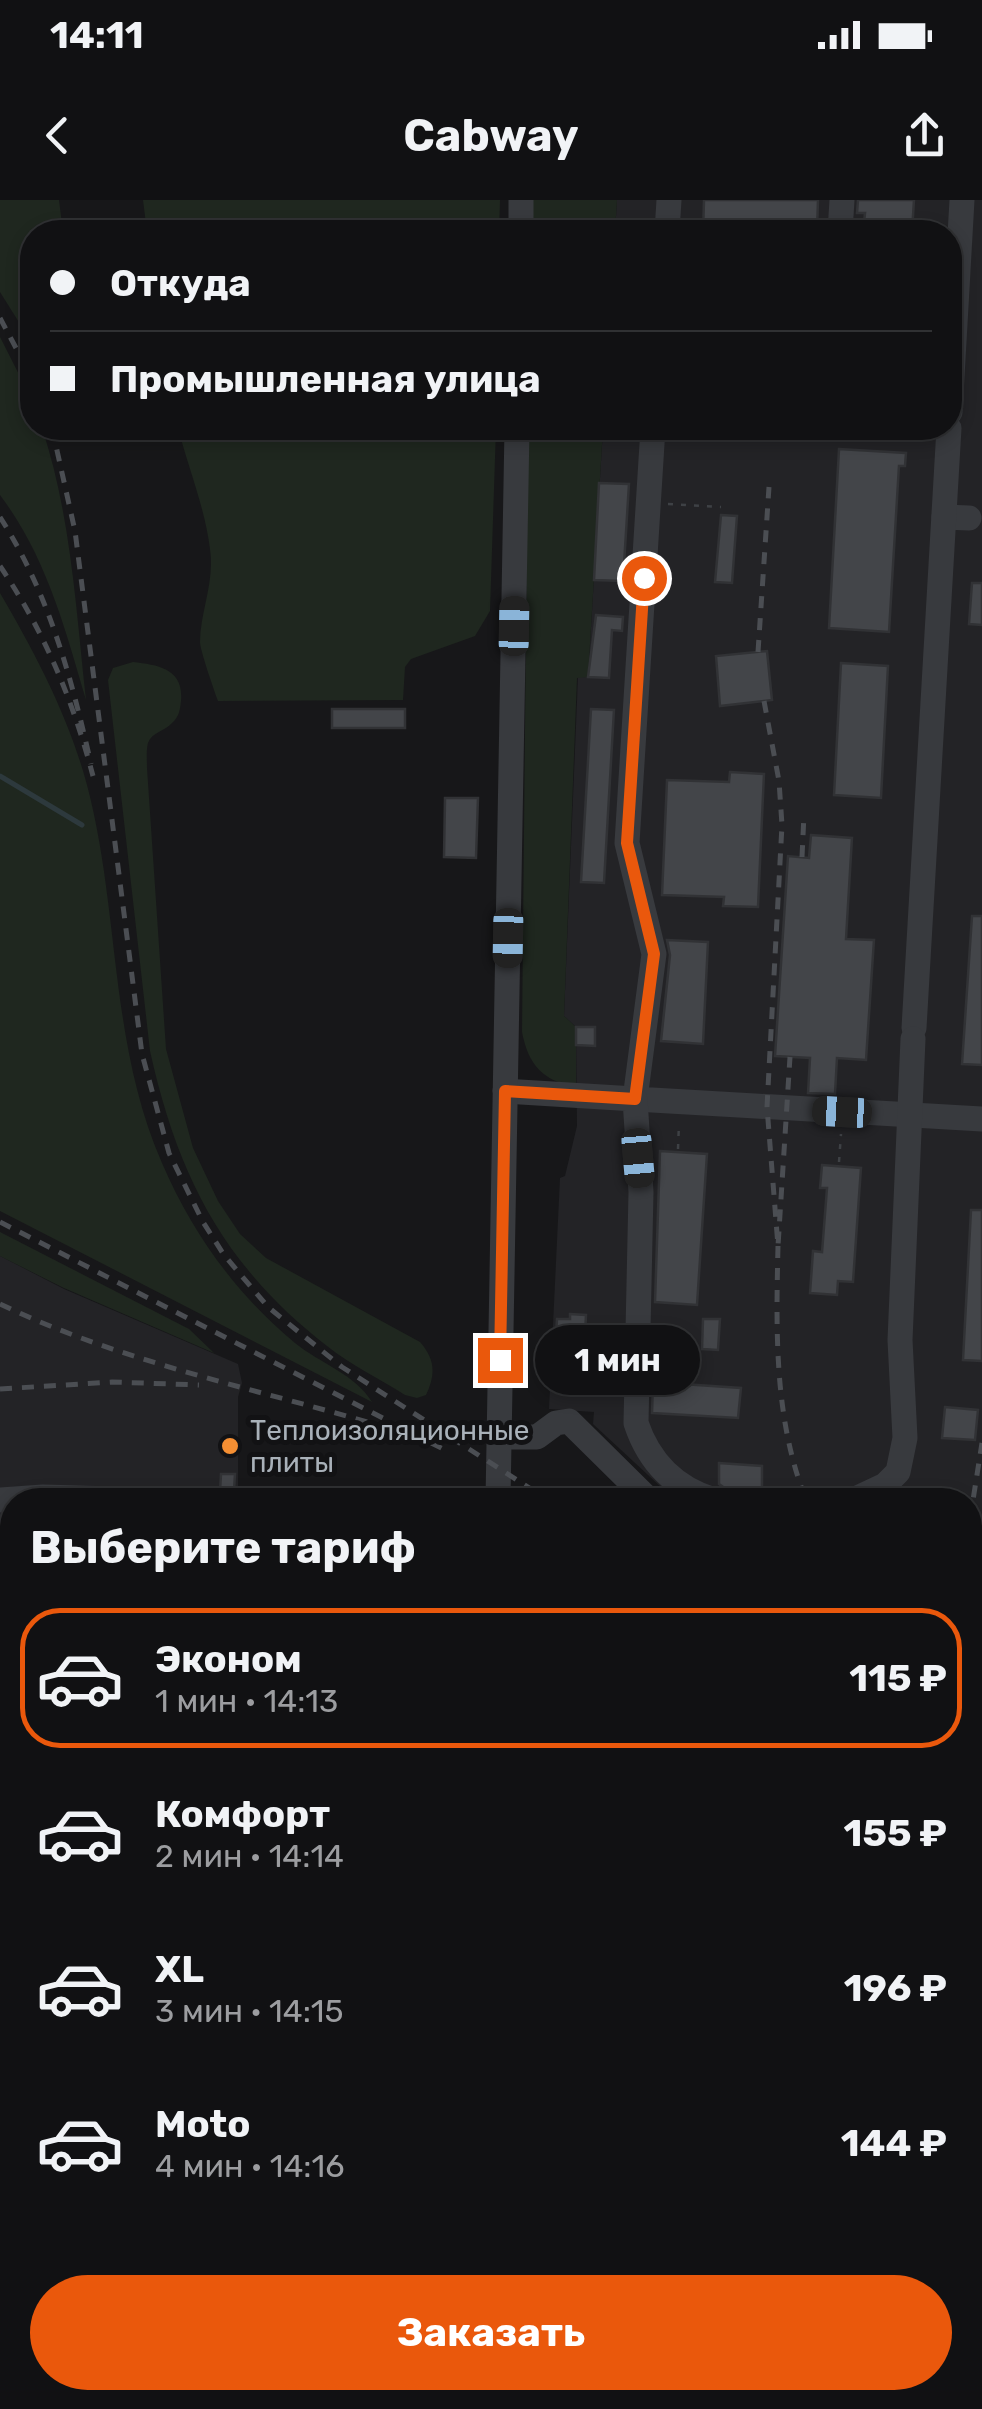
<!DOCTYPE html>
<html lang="ru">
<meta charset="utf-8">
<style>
:root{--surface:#111113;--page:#1e1f21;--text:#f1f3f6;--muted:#9c9da0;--line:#303133;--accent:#ea580c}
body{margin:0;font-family:Rubik,sans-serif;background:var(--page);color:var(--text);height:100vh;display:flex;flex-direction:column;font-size:38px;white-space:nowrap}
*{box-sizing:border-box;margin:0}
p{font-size:32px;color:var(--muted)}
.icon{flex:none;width:55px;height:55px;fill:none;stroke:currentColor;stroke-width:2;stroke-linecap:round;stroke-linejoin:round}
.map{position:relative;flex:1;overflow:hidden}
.panel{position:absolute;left:0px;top:1288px;width:982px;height:922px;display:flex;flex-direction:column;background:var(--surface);border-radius:40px 40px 0 0;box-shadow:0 5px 15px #0003,0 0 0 2px var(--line)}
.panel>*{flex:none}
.top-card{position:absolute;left:20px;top:20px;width:942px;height:220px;border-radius:40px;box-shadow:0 5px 15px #0003,0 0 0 2px var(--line);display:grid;align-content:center;height:220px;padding:0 30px;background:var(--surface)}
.end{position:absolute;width:45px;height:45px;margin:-22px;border:12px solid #ea580c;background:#fff;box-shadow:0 0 0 5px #fff}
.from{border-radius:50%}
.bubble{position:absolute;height:70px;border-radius:35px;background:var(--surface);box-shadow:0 5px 15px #0003,0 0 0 2px var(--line);font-size:32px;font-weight:700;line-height:70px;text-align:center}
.car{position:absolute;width:30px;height:60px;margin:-30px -15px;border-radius:12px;box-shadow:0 0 8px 2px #0007;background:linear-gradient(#222 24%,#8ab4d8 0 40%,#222 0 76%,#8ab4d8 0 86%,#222 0)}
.top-card b{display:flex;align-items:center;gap:35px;height:95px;font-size:38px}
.top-card b+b{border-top:2px solid var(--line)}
.top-card i{width:25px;height:25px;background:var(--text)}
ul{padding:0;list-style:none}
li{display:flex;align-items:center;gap:30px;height:140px;margin:0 20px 15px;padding:0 10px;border:5px solid transparent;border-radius:40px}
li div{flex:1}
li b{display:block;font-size:38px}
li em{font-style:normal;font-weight:700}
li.active{border-color:var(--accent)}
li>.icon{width:90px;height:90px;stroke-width:1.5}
h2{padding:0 30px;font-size:45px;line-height:120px}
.button{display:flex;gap:20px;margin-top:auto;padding:20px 30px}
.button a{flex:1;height:115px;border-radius:60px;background:var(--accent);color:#fff;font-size:40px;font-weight:700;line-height:115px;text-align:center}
.status{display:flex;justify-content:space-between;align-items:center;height:70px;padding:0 50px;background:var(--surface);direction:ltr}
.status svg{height:28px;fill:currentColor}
header{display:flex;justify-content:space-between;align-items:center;height:130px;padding:0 30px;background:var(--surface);font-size:45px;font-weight:700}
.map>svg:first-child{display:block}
.built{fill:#232326}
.green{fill:#1f271f}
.water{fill:#2d393d}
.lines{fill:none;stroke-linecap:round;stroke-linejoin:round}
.stream{stroke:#2d393d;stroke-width:5}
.building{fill:#434549;stroke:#313235;stroke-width:2.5}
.path{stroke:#3e4145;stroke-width:2.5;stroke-dasharray:5 8;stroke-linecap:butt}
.minor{stroke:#383a3e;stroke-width:25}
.rail{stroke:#4b4e53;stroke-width:5;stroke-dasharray:12 10;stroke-linecap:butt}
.route{stroke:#ea580c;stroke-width:12}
.poi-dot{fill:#f58f33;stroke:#121214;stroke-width:4}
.labels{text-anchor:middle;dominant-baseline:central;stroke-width:10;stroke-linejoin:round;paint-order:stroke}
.poi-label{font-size:28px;fill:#a9b1b9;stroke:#121214;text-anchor:start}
</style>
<div class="status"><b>14:11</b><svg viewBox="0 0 49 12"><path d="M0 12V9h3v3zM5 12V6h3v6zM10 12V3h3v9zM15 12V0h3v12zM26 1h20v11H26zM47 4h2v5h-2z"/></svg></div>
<header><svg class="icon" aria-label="back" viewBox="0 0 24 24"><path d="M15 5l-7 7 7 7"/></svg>Cabway<svg class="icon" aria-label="share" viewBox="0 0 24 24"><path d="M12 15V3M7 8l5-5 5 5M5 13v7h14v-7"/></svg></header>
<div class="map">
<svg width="982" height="2209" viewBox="0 0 982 2209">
<rect width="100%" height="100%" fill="#171719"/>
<g class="built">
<polygon points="617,0 982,0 982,1749 970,1750 970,1300 675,1300 593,1224 594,1212 549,1209 560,978 565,976 577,926 576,827 564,816 578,477 588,477 603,228 950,228 950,32 615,32"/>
<polygon points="0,1056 64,1089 238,1164 242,1183 238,1197 238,1300 12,1300 12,2198 367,2198 332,2209 0,2209"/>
<polygon points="982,2166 982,2209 821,2209 864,2198 970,2198 970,2169"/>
<polygon points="712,2198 775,2198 757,2209 724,2209"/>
</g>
<g class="green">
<polygon points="0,0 59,0 63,32 32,32 32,143 0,92"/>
<polygon points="143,0 500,0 499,32 147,32"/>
<polygon points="530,0 617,0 615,32 530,32"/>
<path d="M0 137 32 200V228H42C71 315 76 410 86 500 65 428 46 356 0 295Z"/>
<path d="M178 228H496L490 411 475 436 411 459 405 467 403 500 218 501C214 490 200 450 200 442 200 412 215 382 210 349 205 308 188 267 178 228Z"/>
<path d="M528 228H603L588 477 577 478 564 816 576 827V886C543 882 528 864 522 832Z"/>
<path d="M0 393C35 453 69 517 87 585 120 710 109 842 162 963 192 1033 236 1094 295 1143 321 1164 355 1174 372 1202L0 1011Z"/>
<path d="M133 462C159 465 184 469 181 501 180 510 179 517 172 523 165 531 152 532 148 543 146 550 147 561 147 568L166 849 193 948 218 1001 240 1034 266 1058 420 1142C435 1159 436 1174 426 1195L417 1198 405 1195C380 1179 351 1165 327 1146 224 1066 178 977 150 851L108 480 113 468Z"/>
<polygon points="0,1032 189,1129 214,1153 64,1088 0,1056"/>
<polygon points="12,1359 12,1428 0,1430 0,1362"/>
<polygon points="970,1591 982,1595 982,1689 977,1701 970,1702"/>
<polygon points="0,1666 12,1669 12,1723 0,1718"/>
<polygon points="970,1939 982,1983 982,2039 970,2021"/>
<polygon points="402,2198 440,2198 446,2208 359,2209"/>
<polygon points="571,2198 682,2198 695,2209 592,2209"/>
</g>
<polygon class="water" points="12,1911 12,2198 302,2198 259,2209 10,2208 0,2191 0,1915"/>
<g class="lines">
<polyline class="stream" points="0,576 82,625"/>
</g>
<g class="building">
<polygon points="704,0 818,0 817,32 703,32"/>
<polygon points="858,0 914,0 912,32 863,32 865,13 857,13"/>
<polygon points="839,249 906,253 905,266 899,266 889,432 829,428"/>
<polygon points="599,283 629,284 623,381 594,380"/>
<polygon points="721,315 737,316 732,383 715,382"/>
<polygon points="972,383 982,383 982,425 969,424"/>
<polygon points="596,415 623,417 622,431 612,430 609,478 588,477"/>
<polygon points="767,451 772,500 720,506 716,456"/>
<polygon points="841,463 888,466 881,598 834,595"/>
<rect x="332" y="509" width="73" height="19"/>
<polygon points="591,509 614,510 604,683 581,682"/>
<polygon points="730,572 764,574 758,707 723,706 724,697 662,695 667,580 729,582"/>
<polygon points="445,598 478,598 476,658 444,657"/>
<polygon points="811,635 852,638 846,739 874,740 866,860 837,858 835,894 808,893 810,858 775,856 788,656 809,658"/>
<polygon points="972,716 982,716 982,865 962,864"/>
<polygon points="667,740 708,742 703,844 661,841 670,755"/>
<polygon points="576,827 595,827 595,846 576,845"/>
<polygon points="660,951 707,954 697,1105 655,1102"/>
<polygon points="822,965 861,968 853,1082 838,1081 837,1095 810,1093 813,1051 822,1052 827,988 820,988"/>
<polygon points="971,1010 982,1010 982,1161 963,1160"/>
<polygon points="570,1114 586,1115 585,1136 556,1134 557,1119 570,1119"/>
<polygon points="703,1119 720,1119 718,1150 702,1149"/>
<polygon points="653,1182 741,1188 738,1218 652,1213"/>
<polygon points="945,1207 978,1210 975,1240 942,1238"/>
<rect x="224" y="1239" width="13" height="14"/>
<polygon points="719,1263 762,1266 762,1292 726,1289 719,1284"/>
<polygon points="221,1274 235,1274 234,1291 220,1291"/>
<polygon points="0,1494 12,1495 12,1524 0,1523"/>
<polygon points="0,1557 12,1558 12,1585 0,1584"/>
</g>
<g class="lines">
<g class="path">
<polyline points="668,304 721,307"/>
<polyline points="678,949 679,923"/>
<polyline points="839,962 841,934"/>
</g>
<g class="minor">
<polyline points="521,32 521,0"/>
<polyline points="667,32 669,0"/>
<polyline points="840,32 842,0"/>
<polyline points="950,212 962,0"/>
<polyline points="653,228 627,643 654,754 635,899 982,919"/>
<polyline points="944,317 969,318"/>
<polyline points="914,828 949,228"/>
<path d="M505 891 635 899 641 992 636 1223C649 1262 674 1288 714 1300"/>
<polyline points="499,1237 537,1237 556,1223 569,1221 649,1300"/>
<polyline points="0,1300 43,1297 150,1300"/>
<polyline points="498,1300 517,228"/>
<polyline points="853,1300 885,1285 898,1272 905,1238 900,1140 913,839"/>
<polyline points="0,1457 12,1456"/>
<polyline points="0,1540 12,1541"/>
<polyline points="0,1600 12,1601"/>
<polyline points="981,1725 982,1722"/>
<polyline points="702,2198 713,2209"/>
<polyline points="479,2209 482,2198"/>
</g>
<g class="rail">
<polyline points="0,118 32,178"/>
<polyline points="52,228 75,331 142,854 169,953 203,1022 224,1055 268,1107 342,1167 548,1300"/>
<path d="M0 317C49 394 71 476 91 564"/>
<path d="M0 366C44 431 73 500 93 576"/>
<polyline points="758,452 769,287"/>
<polyline points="764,501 779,581 782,625 767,907 778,1046 790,857"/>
<polyline points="802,657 804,614"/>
<polyline points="0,1022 449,1252"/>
<path d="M778 1046C776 1132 774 1218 806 1300"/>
<path d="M0 1104C117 1160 247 1187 371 1223"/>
<polyline points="0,1189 112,1182 199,1185"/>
<polyline points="970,1319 982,1243"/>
<polyline points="970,1421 982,1390"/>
<polyline points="970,1821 982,1892"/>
<polyline points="970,1906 982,1949"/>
<polyline points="970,2037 982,2056"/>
<polyline points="855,2198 861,2209"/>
<polyline points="906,2198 910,2209"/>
</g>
</g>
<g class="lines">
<polyline class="route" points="500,1160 505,891 635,899 654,754 627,643 644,378"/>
</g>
<circle class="poi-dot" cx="230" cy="1246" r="10"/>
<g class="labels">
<g class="poi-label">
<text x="250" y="1230">Теплоизоляционные<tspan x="250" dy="32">плиты</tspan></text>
</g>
</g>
</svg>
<i class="end from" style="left:644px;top:378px"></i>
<i class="end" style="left:500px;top:1160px"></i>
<div class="bubble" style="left:535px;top:1125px;width:165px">1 мин</div>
<i class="car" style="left:514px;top:426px;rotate:1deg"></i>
<i class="car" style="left:508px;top:738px;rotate:181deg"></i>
<i class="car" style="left:842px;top:912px;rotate:273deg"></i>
<i class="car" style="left:638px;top:958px;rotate:175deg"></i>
<div class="top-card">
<b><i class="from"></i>Откуда</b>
<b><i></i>Промышленная улица</b>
</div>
<section class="panel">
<h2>Выберите тариф</h2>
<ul>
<li class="active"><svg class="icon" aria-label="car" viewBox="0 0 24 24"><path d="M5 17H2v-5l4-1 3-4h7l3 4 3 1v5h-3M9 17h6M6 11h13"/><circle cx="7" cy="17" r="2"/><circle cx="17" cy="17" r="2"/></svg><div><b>Эконом</b><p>1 мин · 14:13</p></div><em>115 ₽</em></li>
<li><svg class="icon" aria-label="car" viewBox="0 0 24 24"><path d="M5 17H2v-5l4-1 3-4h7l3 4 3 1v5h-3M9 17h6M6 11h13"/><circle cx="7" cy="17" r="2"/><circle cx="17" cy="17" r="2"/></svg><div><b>Комфорт</b><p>2 мин · 14:14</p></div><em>155 ₽</em></li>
<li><svg class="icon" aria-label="car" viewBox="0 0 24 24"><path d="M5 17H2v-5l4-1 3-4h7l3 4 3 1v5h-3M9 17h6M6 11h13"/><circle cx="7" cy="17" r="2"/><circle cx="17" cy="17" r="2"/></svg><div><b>XL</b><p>3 мин · 14:15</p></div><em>196 ₽</em></li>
<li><svg class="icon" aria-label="car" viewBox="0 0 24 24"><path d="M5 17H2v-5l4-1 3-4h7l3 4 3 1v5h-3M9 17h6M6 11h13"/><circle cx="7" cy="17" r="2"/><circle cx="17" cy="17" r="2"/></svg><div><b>Moto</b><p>4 мин · 14:16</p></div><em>144 ₽</em></li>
</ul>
<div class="button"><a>Заказать</a></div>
</section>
</div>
